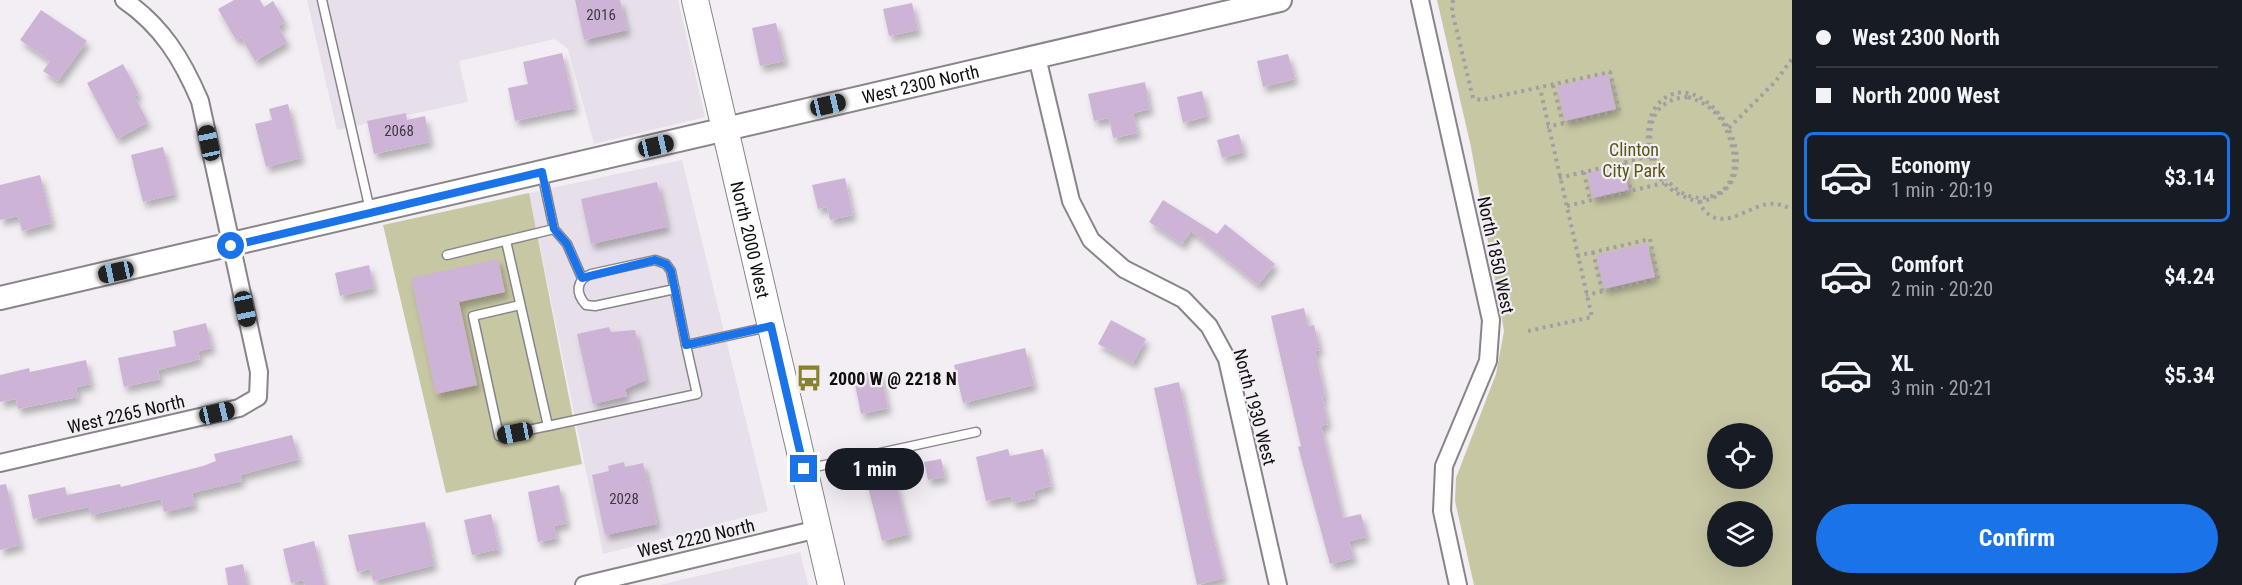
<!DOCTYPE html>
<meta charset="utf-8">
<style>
:root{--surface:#171b24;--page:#20242c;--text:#f1f3f6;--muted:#9ea1a6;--line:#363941;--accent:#1a73e8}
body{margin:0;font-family:"Roboto Condensed",sans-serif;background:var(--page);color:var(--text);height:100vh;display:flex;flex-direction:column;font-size:22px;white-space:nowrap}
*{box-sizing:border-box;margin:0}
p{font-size:20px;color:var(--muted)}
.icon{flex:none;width:33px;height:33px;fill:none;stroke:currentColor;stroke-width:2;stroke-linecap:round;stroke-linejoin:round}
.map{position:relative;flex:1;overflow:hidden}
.drawer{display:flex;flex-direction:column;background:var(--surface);width:450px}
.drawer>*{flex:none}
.hud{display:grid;align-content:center;height:132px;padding:0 24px;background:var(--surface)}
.fabs{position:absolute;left:1707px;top:423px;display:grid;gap:12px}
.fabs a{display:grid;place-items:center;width:66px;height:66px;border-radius:50%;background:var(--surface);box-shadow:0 6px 24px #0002;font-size:30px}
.end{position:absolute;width:27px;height:27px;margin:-14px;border:8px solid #1a73e8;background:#fff;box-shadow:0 0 0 3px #fff}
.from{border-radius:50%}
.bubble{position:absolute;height:42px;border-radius:21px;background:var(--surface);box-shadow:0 6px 24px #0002;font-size:20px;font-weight:700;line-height:42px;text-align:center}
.car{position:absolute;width:18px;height:36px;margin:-18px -9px;border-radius:8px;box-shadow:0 0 4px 2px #0007;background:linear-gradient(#222 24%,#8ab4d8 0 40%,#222 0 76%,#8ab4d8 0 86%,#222 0)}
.hud b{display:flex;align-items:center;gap:21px;height:57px;font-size:22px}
.hud b+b{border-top:2px solid var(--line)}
.hud i{width:15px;height:15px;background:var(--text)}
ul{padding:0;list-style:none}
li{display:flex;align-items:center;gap:18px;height:90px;margin:0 12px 9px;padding:0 12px;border:3px solid transparent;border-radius:9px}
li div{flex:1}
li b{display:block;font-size:22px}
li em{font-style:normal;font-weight:700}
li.active{border-color:var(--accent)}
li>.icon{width:54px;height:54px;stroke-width:1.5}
.button{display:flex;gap:12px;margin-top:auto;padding:12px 24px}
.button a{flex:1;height:69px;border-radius:36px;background:var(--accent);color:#fff;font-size:24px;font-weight:700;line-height:69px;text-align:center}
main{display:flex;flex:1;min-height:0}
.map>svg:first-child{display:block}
.built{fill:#e7dfea}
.green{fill:#c7c7a4;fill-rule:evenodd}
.building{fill:#cdb4d6;filter:url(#shadow)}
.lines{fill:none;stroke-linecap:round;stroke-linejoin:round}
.lane-casing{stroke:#888489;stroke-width:11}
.street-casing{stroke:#888489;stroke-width:20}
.secondary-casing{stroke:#888489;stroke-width:26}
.primary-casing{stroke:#888489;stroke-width:28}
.path{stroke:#a29fa2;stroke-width:4;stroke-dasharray:3 4.5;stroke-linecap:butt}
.lane{stroke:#fff;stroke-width:8}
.street{stroke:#fff;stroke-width:16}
.secondary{stroke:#fff;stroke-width:22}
.primary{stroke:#fff;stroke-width:26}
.route{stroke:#1a73e8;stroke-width:8}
.labels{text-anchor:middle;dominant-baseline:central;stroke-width:4.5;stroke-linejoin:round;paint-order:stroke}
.number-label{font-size:15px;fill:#3f3842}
.street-label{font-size:18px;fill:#100f10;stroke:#f2eef3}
.park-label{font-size:18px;fill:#595612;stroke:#f2eef3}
.poi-label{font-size:18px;font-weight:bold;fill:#100f10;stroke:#f2eef3;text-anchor:start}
</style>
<main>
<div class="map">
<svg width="1792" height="585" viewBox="0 0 1792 585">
<defs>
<filter id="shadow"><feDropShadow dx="3.5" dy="6" stdDeviation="3" flood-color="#0004"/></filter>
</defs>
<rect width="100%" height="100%" fill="#f2eef3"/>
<g class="built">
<polygon points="307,0 678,0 705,117 594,144 568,49 555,39 459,61 468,102 337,130"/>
<polygon points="682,160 768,511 603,554 529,193"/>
<polygon points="800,552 808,585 660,585"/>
</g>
<g class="green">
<path d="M1437 0H1792V585H1474L1455 501 1456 478 1496 374 1504 331 1471 147ZM1718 434H1762V478H1718ZM1718 512H1762V556H1718Z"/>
<polygon points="529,193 582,464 446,493 383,225"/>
</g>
<g class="building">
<polygon points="234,0 260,0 264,7 273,1 285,22 278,26 287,42 255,61 241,37 236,40 218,9"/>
<polygon points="575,0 620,0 627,30 584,40"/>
<polygon points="912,3 918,30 889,36 883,9"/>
<polygon points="41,10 87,41 58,81 43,71 50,61 20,40"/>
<polygon points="776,23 785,61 760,66 752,28"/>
<polygon points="562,53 575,108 515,121 508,88 528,84 523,62"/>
<polygon points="1288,54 1295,79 1263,87 1257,61"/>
<polygon points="123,64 139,94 134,96 148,122 117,139 87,83"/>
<polygon points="1608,74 1616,109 1565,121 1557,86"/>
<polygon points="1145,82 1150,109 1133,113 1138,133 1113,138 1109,118 1094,121 1088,94"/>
<polygon points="1202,91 1208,116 1183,123 1177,97"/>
<polygon points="288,104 301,158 266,167 255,124 272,120 269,109"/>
<polygon points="406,113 407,120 425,116 430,142 374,154 367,121"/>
<polygon points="1239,134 1244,152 1222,158 1217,140"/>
<polygon points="163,147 175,194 143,202 131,155"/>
<polygon points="1622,164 1629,190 1593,198 1587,173"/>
<polygon points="40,175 52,223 22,231 18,216 0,220 0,185"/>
<polygon points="845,178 853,215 830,220 827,207 818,209 812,185"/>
<polygon points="657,182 667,227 591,244 581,199"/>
<polygon points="1163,200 1217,234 1225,224 1275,264 1258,285 1191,231 1182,244 1149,222"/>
<polygon points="1647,243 1655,277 1604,289 1596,255"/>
<polygon points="498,259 505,292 459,302 477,385 436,394 411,278"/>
<polygon points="369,265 374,288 340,296 335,273"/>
<polygon points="1304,308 1308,326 1314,325 1320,350 1315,351 1325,396 1322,397 1328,424 1321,426 1343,518 1361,514 1367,537 1349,541 1354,558 1330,564 1298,447 1301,446 1271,316"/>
<polygon points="1111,320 1146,339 1133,363 1098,344"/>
<polygon points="206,323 212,348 198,351 200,359 158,370 160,379 124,387 118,358 176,346 173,331"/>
<polygon points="609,327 611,332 635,330 646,380 625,389 627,396 593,404 577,334"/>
<polygon points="1025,348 1034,385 963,403 954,365"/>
<polygon points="86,360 91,384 76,387 78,397 18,409 16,399 0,402 0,375 29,368 30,372"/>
<polygon points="880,370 888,408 861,414 853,375"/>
<polygon points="1179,382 1209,521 1224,578 1197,585 1154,388"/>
<polygon points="292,435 299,459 240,475 242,481 192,493 195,505 164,512 161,499 91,515 89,507 33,519 28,495 65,487 67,495 120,484 121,487 203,466 216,461 214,454"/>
<polygon points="1008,449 1010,456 1043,449 1051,486 1034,491 1035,498 1013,503 1011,496 986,501 976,457"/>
<polygon points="941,459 945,477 928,480 924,462"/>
<polygon points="624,462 625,467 643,463 657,524 605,535 592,475 609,471 608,466"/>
<polygon points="894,476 909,534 882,541 867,483"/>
<polygon points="6,484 21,545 0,550 0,485"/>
<polygon points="559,485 567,523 554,526 557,538 538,542 528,492"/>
<polygon points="491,514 499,549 472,555 464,520"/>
<polygon points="425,522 434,565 373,581 370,569 357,572 348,535"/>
<polygon points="314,541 325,585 305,585 303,580 291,583 283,549"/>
<polygon points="243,564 247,585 228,585 225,568"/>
</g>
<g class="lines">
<g class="lane-casing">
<g id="lane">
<polyline points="322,0 370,210"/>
<polyline points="554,229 567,244 582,278"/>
<polyline points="506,241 548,426 697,394 686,345 768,327"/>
<polyline points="447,255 554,229 542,173"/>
<path d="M675 289 595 306 586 305C575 293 576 280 591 274L655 260 666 264 671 271 686 345"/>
<polyline points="520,305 473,316 499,436 548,426"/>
<polyline points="806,469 976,432"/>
</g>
</g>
<g class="street-casing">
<g id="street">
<polyline points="1420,0 1491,320 1488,361 1444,466 1442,511 1458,585"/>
<polyline points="1037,57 1071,201 1091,240 1124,269 1183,299 1209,326 1227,359 1278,585"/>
<path d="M0 463 239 408 258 397 259 372 200 101C182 59 162 26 124 0"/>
<polyline points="584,585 818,529"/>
</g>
</g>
<g class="secondary-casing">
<g id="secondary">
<path id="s1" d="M0 298 1280 0"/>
</g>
</g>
<g class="primary-casing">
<g id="primary">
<path id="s2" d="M695 0 831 585"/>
</g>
</g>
<g class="path">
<polyline points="1453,0 1452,11 1473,98 1481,100 1610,72 1619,111 1547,127"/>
<polyline points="1553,85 1563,123"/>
<path d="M1688 97C1700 101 1710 106 1718 116 1734 136 1746 185 1712 196 1657 213 1618 100 1688 97Z"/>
<polyline points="1729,128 1775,82 1792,59"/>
<polyline points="1624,163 1631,191"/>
<polyline points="1584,172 1590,201"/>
<polyline points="1559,178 1651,156"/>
<path d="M1699 202C1783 186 1708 59 1661 101 1641 119 1646 159 1661 179 1670 192 1684 197 1699 202 1717 237 1746 207 1768 204 1777 203 1784 206 1792 209"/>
<polyline points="1567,206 1664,183"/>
<polyline points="1593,252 1602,291"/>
<polyline points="1577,256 1650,239 1658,279 1586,295"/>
<polyline points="1528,331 1592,317 1540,88"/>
</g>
<use href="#lane" class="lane"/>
<use href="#street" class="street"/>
<use href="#secondary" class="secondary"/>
<use href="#primary" class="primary"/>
</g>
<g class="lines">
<polyline class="route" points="231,246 542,172 554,229 567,244 582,278 655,260 666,264 671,271 686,345 771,326 804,469"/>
</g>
<defs>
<g id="bus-bare" transform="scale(2.07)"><path d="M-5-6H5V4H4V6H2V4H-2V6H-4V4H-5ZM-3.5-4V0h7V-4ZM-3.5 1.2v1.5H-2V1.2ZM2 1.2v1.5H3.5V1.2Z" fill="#87832c" stroke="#f2eef3" stroke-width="2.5" paint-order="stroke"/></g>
</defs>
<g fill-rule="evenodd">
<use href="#bus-bare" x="809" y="378"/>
</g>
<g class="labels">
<g class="number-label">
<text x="601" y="15">2016</text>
<text x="399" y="131">2068</text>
<text x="624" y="499">2028</text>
</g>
<g class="street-label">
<text stroke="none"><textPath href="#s1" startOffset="945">West 2300 North</textPath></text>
<text stroke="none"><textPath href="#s2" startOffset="246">North 2000 West</textPath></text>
<text transform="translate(1496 255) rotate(78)">North 1850 West</text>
<text transform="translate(1255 407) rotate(75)">North 1930 West</text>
<text transform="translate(126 414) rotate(-13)">West 2265 North</text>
<text transform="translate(696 538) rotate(-13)">West 2220 North</text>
</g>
<g class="park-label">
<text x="1634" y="149">Clinton<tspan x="1634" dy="21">City Park</tspan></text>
</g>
<g class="poi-label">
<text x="829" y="378">2000 W @ 2218 N</text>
</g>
</g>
</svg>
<div class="fabs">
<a><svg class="icon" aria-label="locate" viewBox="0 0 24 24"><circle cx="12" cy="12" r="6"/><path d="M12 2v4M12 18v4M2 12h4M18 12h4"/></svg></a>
<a><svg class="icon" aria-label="layers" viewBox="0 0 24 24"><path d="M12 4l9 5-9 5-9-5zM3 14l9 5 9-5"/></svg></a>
</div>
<i class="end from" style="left:231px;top:246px"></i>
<i class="end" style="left:804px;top:469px"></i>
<div class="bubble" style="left:825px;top:448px;width:99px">1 min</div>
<i class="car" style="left:828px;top:105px;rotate:77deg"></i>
<i class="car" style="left:209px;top:143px;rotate:348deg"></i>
<i class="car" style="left:656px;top:146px;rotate:77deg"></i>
<i class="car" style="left:116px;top:272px;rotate:258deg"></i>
<i class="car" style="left:245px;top:309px;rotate:168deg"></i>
<i class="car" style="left:217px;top:413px;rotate:77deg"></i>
<i class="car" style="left:515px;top:433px;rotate:259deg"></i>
</div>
<section class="drawer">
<div class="hud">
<b><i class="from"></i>West 2300 North</b>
<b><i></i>North 2000 West</b>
</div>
<ul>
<li class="active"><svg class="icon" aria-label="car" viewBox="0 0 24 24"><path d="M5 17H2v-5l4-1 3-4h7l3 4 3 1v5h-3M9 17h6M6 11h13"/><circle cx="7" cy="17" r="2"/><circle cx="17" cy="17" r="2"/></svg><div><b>Economy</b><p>1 min · 20:19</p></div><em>$3.14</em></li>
<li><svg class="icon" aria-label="car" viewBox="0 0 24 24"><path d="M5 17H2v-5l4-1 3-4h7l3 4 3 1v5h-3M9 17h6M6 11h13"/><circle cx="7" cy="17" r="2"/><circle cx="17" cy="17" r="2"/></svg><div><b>Comfort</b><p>2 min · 20:20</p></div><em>$4.24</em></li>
<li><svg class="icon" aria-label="car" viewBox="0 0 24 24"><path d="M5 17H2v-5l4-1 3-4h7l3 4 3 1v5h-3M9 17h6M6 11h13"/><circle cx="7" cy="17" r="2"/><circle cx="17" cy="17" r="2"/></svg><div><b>XL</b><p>3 min · 20:21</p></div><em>$5.34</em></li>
</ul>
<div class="button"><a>Confirm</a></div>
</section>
</main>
